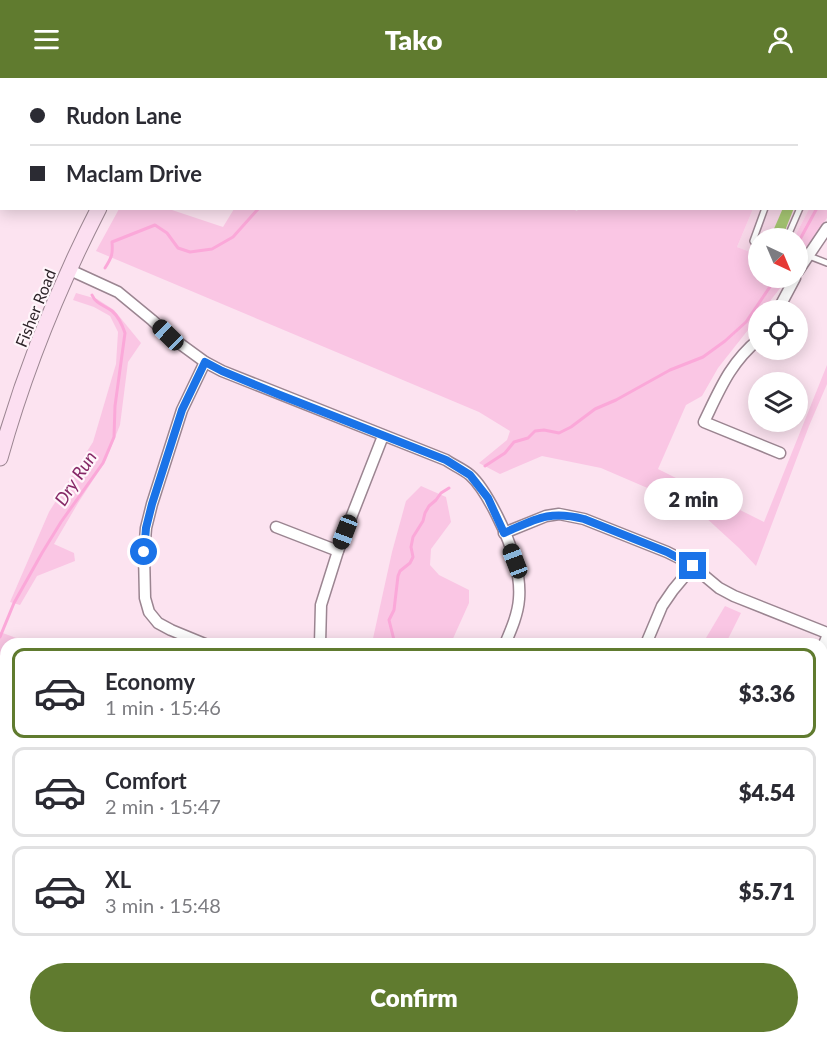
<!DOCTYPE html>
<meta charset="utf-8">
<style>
:root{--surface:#fff;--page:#f2f2f3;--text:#2b2b33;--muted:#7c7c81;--line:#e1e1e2;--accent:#607b2f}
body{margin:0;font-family:Lato,sans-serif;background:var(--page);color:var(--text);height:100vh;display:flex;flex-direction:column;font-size:22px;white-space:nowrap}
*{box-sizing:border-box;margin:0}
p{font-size:20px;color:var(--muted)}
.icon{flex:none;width:33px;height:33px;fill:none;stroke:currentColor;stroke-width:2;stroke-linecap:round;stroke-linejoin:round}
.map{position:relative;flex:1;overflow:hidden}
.details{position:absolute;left:0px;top:560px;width:828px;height:406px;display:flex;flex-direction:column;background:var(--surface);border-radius:18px 18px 0 0;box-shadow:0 3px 15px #0003}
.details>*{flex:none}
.top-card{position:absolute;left:0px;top:0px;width:828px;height:132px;box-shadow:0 3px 15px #0003;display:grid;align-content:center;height:132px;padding:0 30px;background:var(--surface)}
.needle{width:39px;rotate:136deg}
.fabs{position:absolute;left:748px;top:150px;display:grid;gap:12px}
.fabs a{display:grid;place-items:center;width:60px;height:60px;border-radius:50%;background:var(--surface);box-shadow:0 3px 15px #0003;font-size:30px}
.end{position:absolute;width:27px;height:27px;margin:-14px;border:8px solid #1a73e8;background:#fff;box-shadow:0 0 0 3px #fff}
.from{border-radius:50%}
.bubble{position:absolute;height:42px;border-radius:21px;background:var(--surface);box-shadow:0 3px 15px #0003;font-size:20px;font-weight:800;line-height:42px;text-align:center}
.car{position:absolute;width:18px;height:36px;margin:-18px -9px;border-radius:8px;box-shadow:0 0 4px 2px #0007;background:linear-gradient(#222 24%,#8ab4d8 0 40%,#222 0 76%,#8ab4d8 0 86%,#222 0)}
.top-card b{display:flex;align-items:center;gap:21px;height:57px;font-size:22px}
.top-card b+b{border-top:2px solid var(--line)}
.top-card i{width:15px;height:15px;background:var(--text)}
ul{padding:10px 0 0;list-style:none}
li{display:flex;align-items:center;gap:18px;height:90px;margin:0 12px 9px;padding:0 18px;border:3px solid var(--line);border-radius:12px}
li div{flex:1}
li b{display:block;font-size:22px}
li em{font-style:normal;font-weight:800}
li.active{border-color:var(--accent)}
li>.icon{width:54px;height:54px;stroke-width:1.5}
.button{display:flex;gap:12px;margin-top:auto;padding:12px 30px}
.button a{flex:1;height:69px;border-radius:36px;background:var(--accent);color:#fff;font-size:24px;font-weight:800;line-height:69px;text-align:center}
header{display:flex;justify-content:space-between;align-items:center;height:78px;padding:0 30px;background:var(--accent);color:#fff;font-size:27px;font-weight:800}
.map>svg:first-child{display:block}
.built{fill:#f6d6e7}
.green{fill:#fac6e4}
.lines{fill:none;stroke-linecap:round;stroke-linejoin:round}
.stream{stroke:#fba8d9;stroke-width:3}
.building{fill:#a5c572}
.service-casing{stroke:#9b8591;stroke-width:8}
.minor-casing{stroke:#9b8591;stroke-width:13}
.secondary-casing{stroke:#9b8591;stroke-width:17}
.motorway-casing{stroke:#af6c95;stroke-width:22}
.service{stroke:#fff;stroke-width:5}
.minor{stroke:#fff;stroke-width:10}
.secondary{stroke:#fcdff1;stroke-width:15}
.motorway{stroke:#f693cf;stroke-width:20}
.route{stroke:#1a73e8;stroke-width:8}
.labels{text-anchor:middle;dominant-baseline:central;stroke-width:4.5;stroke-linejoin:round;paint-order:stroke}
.street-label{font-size:16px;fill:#2c2328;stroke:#fff5fa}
.water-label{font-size:18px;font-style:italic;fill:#862967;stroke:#fff5fa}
</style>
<header><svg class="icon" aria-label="menu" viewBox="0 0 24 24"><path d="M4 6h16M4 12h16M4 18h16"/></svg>Tako<svg class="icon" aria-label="person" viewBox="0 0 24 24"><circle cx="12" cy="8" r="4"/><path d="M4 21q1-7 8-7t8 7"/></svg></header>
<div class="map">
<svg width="827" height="965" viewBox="0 0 827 965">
<rect width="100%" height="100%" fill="#fce3f0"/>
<g class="built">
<polygon points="563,0 827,0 827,107 826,2 562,2"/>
<polygon points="753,131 809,131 794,160 759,160 759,177 737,169"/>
</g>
<g class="green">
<polygon points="0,0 24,0 23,1 2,2 2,74 0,77"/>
<polygon points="350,0 563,0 562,2 349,1"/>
<polygon points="827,106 827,140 798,184 798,160 794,160 809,131 826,130"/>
<polygon points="234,131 571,130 577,133 579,130 753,131 737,169 759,177 759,200 788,200 763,232 759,232 759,238 718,290 702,318 686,327 658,391 764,444 827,287 827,306 809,348 756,488 739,470 704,438 673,421 601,390 542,378 500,396 479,385 507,362 510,353 479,334 96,173 119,131 169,131 223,149"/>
<polygon points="76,215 97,221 114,232 141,265 128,284 120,347 106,382 78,425 54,466 74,475 75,483 37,498 20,527 10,524 49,434 93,364 116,286 118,254 110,238 94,229 73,222"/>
<polygon points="421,408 446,419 451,444 431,471 430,487 439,497 469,512 469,525 451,565 372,565 392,474 406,423"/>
<polygon points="725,528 741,535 726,565 703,565"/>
<polygon points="0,554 30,565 6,566 6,612 0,610"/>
<polygon points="0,715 6,750 6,817 0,786"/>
<polygon points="827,818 827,872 822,877 822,823"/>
<polygon points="6,907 6,960 31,960 31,965 0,965 0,910"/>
<polygon points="204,960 339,960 335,965 202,965"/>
<polygon points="544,960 636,960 630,965 555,965"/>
<polygon points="654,960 735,960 729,965 652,965"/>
</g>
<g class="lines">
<g class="stream">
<polyline points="361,2 362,0"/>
<polyline points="826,115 827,115"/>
<polyline points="798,165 817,130"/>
<path d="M105 190C112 179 113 176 112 164L155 147 167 155 178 170 190 174 212 171 233 159 259 130"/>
<polyline points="485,388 505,375 514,364 528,360 535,353 544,352 559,355 571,349 595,331 616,322 670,292 703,279 725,263 746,244 776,200"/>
<path d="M0 559 14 525 42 475 61 444 103 385 114 359 115 328 125 255C122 246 119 239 112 233 104 227 96 226 92 217"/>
<polyline points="395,566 389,542 394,532 398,498 400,493 410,485 413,479 411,469 413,459 423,443 425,435 429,428 436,422 441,415 449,410"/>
<polyline points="0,738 2,756 6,767"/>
<polyline points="21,965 22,960"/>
<polyline points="313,965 317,960"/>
</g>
</g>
<polygon class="building" points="783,130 794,130 782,160 770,160"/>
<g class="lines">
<g class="service-casing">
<g id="service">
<polyline points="581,2 582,0"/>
<polyline points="780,2 781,0"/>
<polyline points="826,16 827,14"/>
<polyline points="787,160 800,130"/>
<polyline points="759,172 753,163 765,130"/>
<polyline points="809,178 827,185"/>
<polyline points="822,638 827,627"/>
<polyline points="822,671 827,673"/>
<polyline points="421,960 425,965"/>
<polyline points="514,960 527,965"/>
<polyline points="402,965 408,960"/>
<polyline points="442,965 448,960"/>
<polyline points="482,965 488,960"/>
</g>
</g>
<g class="minor-casing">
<g id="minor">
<polyline points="746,2 747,0"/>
<path d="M70 192 118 214 152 242 168 257 205 284 222 293 446 382C453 387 463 391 470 397 487 412 510 461 515 484 518 495 520 509 519 521 518 536 511 552 505 566"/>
<polyline points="798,193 827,150"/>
<polyline points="778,232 795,200"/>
<path d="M759 261C730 285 720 311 704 344L780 375"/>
<polyline points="276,449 338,473"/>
<polyline points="504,455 546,438 559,436 584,441 667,474 689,485 719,510 734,518 827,555"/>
<polyline points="205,566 171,552 158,545 149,534 145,520 144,475 146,450 152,426 182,332 205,284"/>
<polyline points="320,566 321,527 338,473 383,358"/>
<polyline points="646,566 662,528 673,512 693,488"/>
<polyline points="822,571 827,559"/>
<polyline points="0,804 6,804"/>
<polyline points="105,965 106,960"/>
<polyline points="641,965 644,960"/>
</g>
</g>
<g class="secondary-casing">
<g id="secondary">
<polyline points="639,0 643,2"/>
<polyline points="172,2 173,0"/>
<polyline points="826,74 827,74"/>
<path d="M0 380C24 294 58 210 99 130"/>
</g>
</g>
<g class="motorway-casing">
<g id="motorway">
<polyline points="822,897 827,891"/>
<polyline points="822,942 827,938"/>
<polyline points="752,965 757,960"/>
<polyline points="796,965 802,960"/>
</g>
</g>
<use href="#service" class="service"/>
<use href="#minor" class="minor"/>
<use href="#secondary" class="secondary"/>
<use href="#motorway" class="motorway"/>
</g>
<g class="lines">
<path class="route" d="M144 474 146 450 152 426 182 332 205 284 222 293 280 317 446 382 470 397 488 420 504 455C536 441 549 432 584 441L667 474 693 488"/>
</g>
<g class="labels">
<g class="street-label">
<text transform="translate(35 230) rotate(-68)">Fisher Road</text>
</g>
<g class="water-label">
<text transform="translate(75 400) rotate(-57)">Dry Run</text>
</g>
</g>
</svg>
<div class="fabs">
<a><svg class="needle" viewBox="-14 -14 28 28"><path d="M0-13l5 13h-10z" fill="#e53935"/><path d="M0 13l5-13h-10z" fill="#7c7c81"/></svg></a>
<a><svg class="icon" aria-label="locate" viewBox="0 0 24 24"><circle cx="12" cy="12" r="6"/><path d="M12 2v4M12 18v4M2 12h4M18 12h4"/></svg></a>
<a><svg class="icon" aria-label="layers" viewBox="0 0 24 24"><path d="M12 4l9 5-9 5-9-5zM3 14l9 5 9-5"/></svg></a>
</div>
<i class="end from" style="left:144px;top:474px"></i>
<i class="end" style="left:693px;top:488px"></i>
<div class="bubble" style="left:644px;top:400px;width:99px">2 min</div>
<i class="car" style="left:168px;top:257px;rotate:314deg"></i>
<i class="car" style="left:345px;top:454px;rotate:201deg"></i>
<i class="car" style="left:515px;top:483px;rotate:339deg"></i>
<div class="top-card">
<b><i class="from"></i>Rudon Lane</b>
<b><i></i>Maclam Drive</b>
</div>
<section class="details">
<ul>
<li class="active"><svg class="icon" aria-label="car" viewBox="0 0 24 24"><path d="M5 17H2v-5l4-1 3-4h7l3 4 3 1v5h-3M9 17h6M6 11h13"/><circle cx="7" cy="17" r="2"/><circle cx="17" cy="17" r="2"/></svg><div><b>Economy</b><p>1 min · 15:46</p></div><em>$3.36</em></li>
<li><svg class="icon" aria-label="car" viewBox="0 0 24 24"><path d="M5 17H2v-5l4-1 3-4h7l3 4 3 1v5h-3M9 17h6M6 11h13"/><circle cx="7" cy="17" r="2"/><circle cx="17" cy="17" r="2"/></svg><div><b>Comfort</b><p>2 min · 15:47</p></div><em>$4.54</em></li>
<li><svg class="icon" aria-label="car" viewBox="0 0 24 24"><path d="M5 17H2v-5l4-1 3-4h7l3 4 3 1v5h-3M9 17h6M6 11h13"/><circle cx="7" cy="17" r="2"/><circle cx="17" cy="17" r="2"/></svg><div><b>XL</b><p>3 min · 15:48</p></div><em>$5.71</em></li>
</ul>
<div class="button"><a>Confirm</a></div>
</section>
</div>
